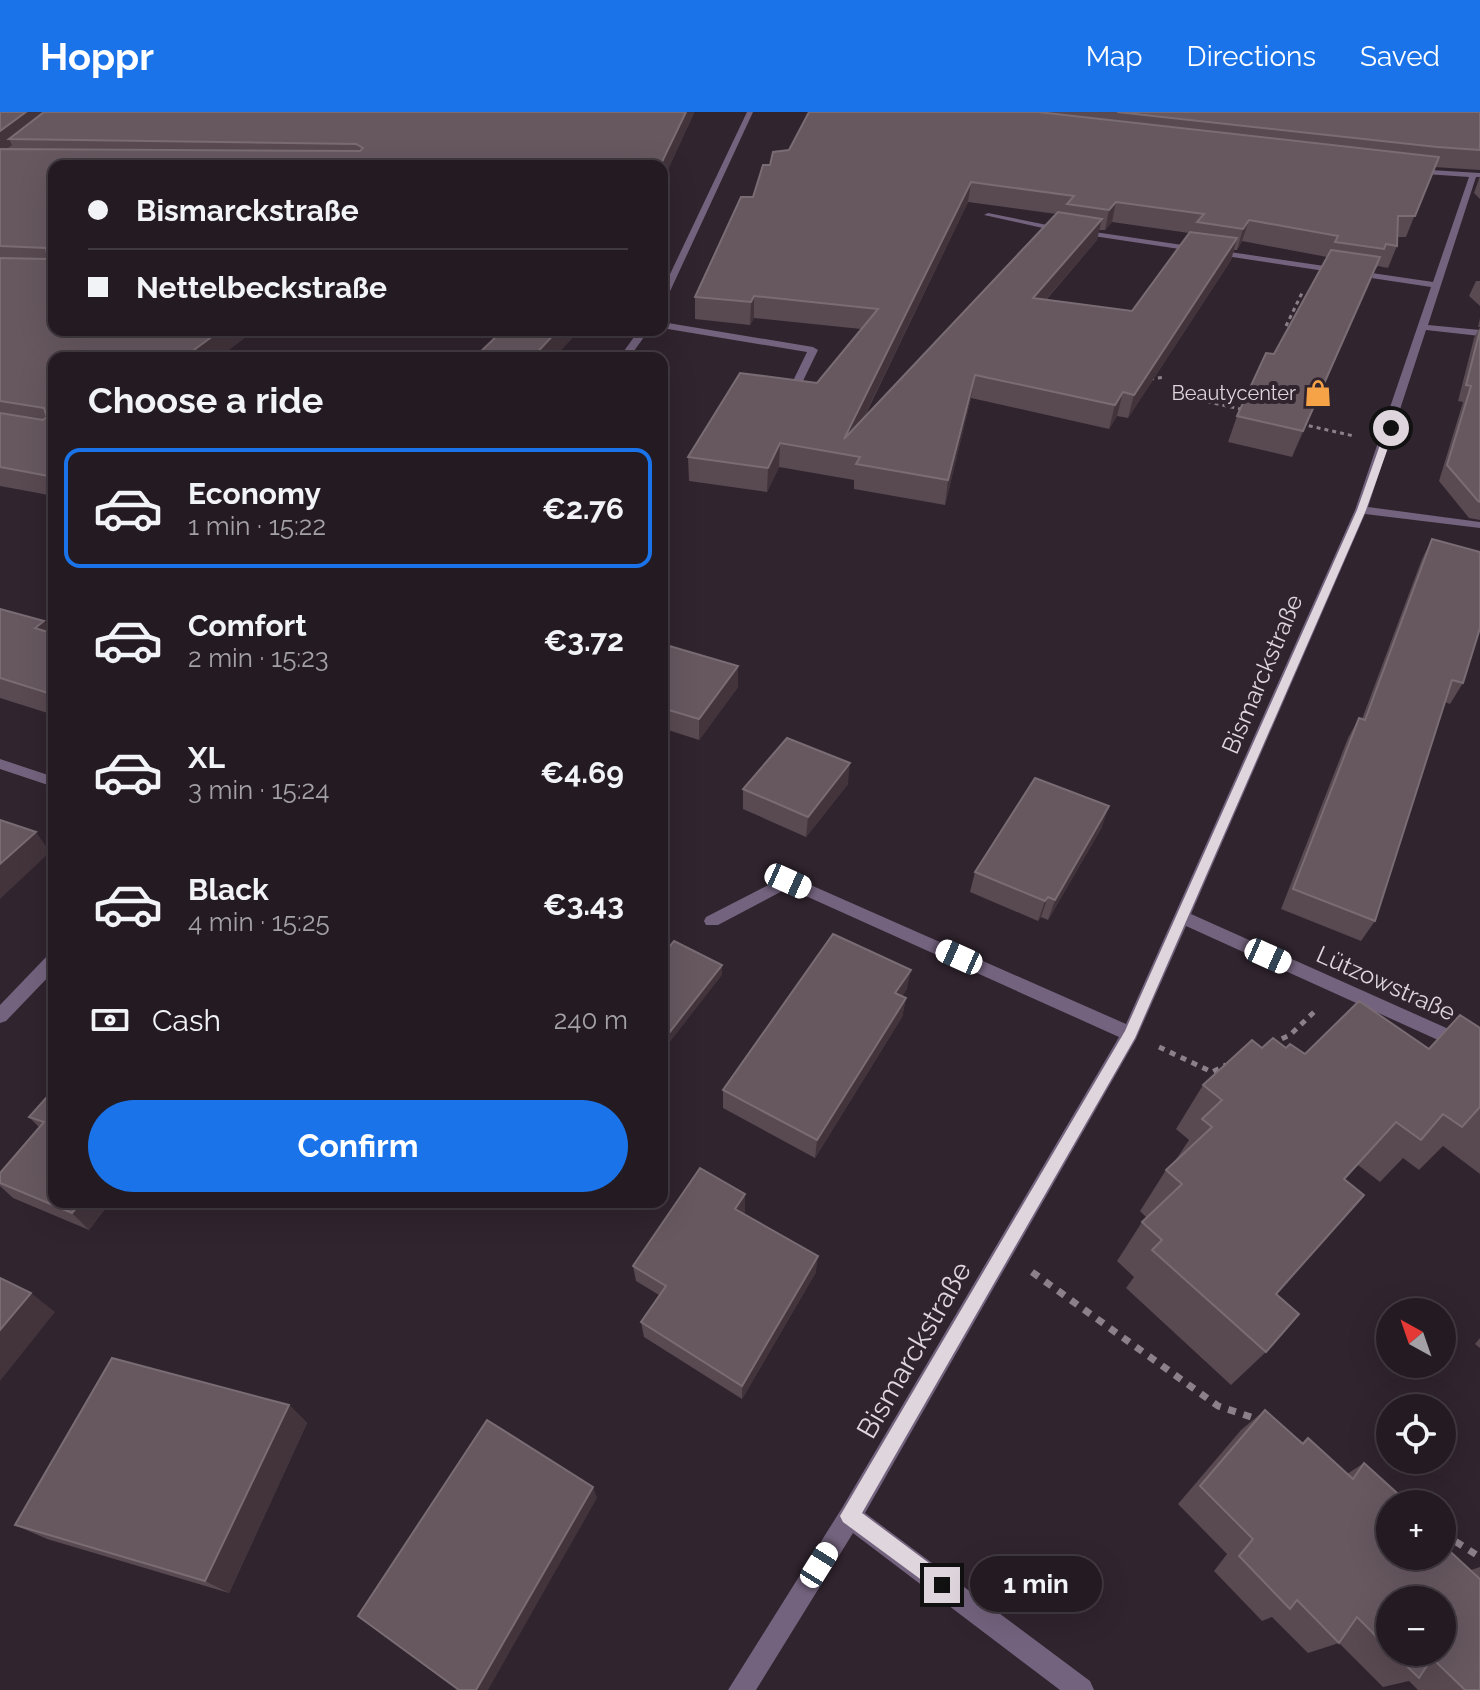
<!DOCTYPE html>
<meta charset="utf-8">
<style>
:root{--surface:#241b22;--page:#30282f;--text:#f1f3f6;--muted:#a3a1a5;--line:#413940;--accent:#1a73e8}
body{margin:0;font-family:Raleway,sans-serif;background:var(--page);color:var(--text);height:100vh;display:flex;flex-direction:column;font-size:30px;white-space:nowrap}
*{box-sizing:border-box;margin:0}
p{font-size:26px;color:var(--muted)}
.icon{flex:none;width:44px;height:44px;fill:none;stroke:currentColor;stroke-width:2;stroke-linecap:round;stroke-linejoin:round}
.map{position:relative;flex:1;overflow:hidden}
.panel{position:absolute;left:48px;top:240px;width:620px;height:856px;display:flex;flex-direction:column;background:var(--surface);border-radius:16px;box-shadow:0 8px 32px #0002,0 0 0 2px var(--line)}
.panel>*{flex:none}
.top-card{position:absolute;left:48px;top:48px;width:620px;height:176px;border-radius:16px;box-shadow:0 8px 32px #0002,0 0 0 2px var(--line);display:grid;align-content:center;height:176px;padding:0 40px;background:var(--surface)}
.needle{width:52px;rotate:320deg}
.fabs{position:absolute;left:1376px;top:1186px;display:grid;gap:16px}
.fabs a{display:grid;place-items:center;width:80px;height:80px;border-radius:50%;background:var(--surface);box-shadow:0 8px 32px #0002,0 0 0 2px var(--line);font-size:40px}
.end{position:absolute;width:36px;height:36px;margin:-18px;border:10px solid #dfd6dd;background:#111;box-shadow:0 0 0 4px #111}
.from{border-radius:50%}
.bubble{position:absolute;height:56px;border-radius:28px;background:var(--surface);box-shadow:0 8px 32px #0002,0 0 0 2px var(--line);font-size:26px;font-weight:700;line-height:56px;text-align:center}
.car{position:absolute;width:24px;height:48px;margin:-24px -12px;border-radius:10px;box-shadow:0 0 6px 2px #0007;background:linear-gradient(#fff 24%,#345 0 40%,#fff 0 76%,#345 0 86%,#fff 0)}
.top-card b{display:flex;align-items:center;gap:28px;height:76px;font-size:30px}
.top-card b+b{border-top:2px solid var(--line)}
.top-card i{width:20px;height:20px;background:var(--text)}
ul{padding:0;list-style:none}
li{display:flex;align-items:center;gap:24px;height:120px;margin:0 16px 12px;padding:0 24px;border:4px solid transparent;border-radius:16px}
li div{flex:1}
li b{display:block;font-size:30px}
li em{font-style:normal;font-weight:700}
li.current{border-color:var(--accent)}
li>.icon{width:72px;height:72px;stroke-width:1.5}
h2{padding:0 40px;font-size:36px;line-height:96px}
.pay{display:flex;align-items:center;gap:20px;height:88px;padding:0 40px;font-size:30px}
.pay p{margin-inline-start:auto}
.action{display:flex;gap:16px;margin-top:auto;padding:16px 40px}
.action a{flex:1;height:92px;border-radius:48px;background:var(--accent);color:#fff;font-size:32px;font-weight:700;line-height:92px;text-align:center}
header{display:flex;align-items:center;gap:48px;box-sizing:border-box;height:112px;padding:0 40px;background:var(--accent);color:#fff}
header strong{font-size:38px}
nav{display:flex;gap:44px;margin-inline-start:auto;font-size:28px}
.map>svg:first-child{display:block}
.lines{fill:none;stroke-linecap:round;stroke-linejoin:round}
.path-far2{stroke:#8c818a;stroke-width:3;stroke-dasharray:4 4;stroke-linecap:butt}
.path-far1{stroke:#8c818a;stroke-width:5;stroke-dasharray:6 6;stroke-linecap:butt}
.path{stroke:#8c818a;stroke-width:7;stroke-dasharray:8 8;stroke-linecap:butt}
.lane{fill:#74637e;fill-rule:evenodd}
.street{fill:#74637e;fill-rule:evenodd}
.wall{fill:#594951;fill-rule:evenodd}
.shaded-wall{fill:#43343c}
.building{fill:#675860;stroke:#7a6c73;stroke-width:2}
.route{fill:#dfd6dd}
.labels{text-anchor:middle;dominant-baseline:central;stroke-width:8;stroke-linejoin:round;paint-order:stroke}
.far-poi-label{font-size:20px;fill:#dfd6dd;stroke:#30242e;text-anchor:end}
.street-label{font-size:24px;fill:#dfd6dd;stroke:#30242e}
.near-street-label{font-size:28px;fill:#dfd6dd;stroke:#30242e}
</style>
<header>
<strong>Hoppr</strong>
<nav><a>Map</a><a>Directions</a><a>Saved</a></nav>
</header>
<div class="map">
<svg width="1480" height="1578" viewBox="0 0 1480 1578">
<rect width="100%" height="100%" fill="#30242e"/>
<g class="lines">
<g class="path-far2">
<polyline points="1286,214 1302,181"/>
<polyline points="1150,267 1165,265"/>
<polyline points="1199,288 1245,298"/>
<polyline points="1301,312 1354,324"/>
</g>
<g class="path-far1">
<polyline points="1271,932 1290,923 1314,900"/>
<polyline points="1159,935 1212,960 1226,953"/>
</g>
<g class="path">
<polyline points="1032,1160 1218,1294 1260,1308"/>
<polyline points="1442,1421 1480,1445"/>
</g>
<polygon class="lane" points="662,210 813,235 818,238 800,275 795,278 790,275 807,240 662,216"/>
<g class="street">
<polygon points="747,0 753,0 666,188 662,191 662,179"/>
<polygon points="1414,57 1480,61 1480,65 1476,65 1428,213 1480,218 1480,224 1426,218 1368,395 1480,410 1480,416 1365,402 1191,802 1480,931 1480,947 1186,814 1136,927 865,1401 1090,1569 1094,1578 1060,1578 853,1421 756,1578 728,1578 842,1396 1119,925 788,776 718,813 706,813 704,809 706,805 788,763 1126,912 1355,398 1431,175 1047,117 984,103 988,101 1047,113 1433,170 1469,65 1411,61"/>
<polygon points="639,218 649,218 629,246 619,246"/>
<polygon points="0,647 54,665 54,675 0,657"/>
<polygon points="54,841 54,859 6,909 0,911 0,893 48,843"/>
</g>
</g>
<g class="wall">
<polygon points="0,0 694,0 694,1 662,70 662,54 54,218 255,218 218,246 54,246 54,384 0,374"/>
<path d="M809 0H1480V58L1434 55 1406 125H1398L1397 134 1388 156 1378 154 1375 158 1292 345 1228 330 1237 304 1274 242 1327 145 1242 129 1237 138H1234L1231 148 1128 306 1117 304 1109 317 971 286 945 393 854 377V368L779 355 767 380 689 369 688 345 817 271 861 217 754 206 750 213 695 207V185L753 85 770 53 789 38ZM968 90 1056 102 864 306ZM1112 110 1189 121 1132 199 1046 188 1097 128 1099 118H1105Z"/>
<polygon points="1480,64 1480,87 1474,81"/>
<polygon points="1476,169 1480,169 1480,194 1469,184"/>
<polygon points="1480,206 1480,408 1469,406 1439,369 1463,290 1458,289 1474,226 1480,215 1478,215"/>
<polygon points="338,218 414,218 411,222"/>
<polygon points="1432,427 1463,571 1450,592 1445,590 1375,809 1361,829 1281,797 1348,626 1359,606 1362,607 1422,447"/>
<polygon points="0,497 44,509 51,521 54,522 54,603 0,586"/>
<polygon points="662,538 738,554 738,575 699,628 662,616"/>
<polygon points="848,672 806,725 743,697 743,677"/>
<polygon points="1102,715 1048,808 1041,805 1038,809 970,780 975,760"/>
<polygon points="907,877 902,884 906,886 902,905 815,1046 723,996 723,978"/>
<polygon points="1480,916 1480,1062 1443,1034 1419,1058 1403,1046 1380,1070 1358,1053 1344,1068 1276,1182 1266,1240 1231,1273 1126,1176 1134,1165 1117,1149 1142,1110 1147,1106 1140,1099 1166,1058 1175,1049 1189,1028 1176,1017 1203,973 1262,936 1286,936 1305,942 1429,937"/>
<polygon points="54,977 110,1090 89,1118 13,1086 0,1074 0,1061 39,1015 29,1005"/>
<polygon points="745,1099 744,1101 816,1160 742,1287 644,1225 641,1210 659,1183 636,1169 633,1154"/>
<polygon points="1480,1226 1480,1236 1475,1232"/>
<polygon points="289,1293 307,1311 229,1481 47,1427 15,1413"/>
<path d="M1265 1298 1301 1331 1308 1326 1347 1362 1364 1351 1393 1387 1471 1458 1480 1455V1578H1418L1409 1569 1383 1575 1339 1531 1308 1541 1272 1505 1262 1509 1214 1459 1227 1442 1178 1392 1241 1318ZM1390 1488 1442 1540H1390Z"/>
</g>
<g class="shaded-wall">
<polygon points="26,0 55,0 9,27 12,33 0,42 0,19"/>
<polygon points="686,0 694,0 694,1 662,70 662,54 660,54"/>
<polygon points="971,70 968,90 846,342 844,327"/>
<polygon points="1116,90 1112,110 1105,118 1109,98"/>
<polygon points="1102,107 1097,128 1028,208 1033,186"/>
<polygon points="1249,108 1242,129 1237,138 1243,117"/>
<polygon points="1237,126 1231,148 1128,306 1134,283"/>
<polygon points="1380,145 1371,169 1292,345 1303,319"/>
<polygon points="754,184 754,206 750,213 751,190"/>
<polygon points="221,218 255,218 218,246 183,246"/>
<polygon points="558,218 580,218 554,246 532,246"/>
<polygon points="975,263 971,286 945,393 948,368"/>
<polygon points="1123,280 1117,304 1109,317 1115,293"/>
<polygon points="780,331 779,355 767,380 768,356"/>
<polygon points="44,509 54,527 35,516"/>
<polygon points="738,554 738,575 699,628 699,607"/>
<polygon points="850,651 848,672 806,725 808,705"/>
<polygon points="1109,694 1102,715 1048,808 1055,788"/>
<polygon points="36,720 50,740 0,787 0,752"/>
<polygon points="1048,785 1041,805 1038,809 1045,789"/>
<polygon points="722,853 722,863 662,940 662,930"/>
<polygon points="911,858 907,877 892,900 895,881"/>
<polygon points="906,886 902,905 815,1046 817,1028"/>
<polygon points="745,1082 745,1099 735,1113 735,1097"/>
<polygon points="81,1090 110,1090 89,1118 72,1101"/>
<polygon points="818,1144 816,1160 742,1287 742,1274"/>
<polygon points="31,1181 55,1200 0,1269 0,1218"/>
<polygon points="289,1293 307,1311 229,1481 205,1469"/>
<polygon points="593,1375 597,1386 488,1578 476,1578"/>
</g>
<g class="building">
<polygon points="0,0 26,0 0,19"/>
<polygon points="44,0 686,0 660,54 54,54 54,218 221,218 183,246 54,246 54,365 0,355 0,301 43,308 47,305 44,296 0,289 0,146 48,147 46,136 0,134 0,37 360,39 363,36 356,32 9,27"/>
<polygon points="809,0 1038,0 1439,45 1415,104 1398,104 1397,134 1386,132 1384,137 1335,130 1338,124 1249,108 1243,117 1197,110 1204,102 1116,90 1109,98 1067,92 1074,84 971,70 844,327 1058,100 1102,107 1033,186 1132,199 1190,120 1237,126 1134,283 1123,280 1115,293 975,263 948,368 856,352 860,345 780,331 768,356 688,345 740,261 817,271 878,197 754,184 751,190 695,185 741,85 753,85 763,53 770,53 773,40 789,38"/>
<polygon points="1117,0 1480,0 1480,38 1437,35"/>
<polygon points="1331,138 1380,145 1303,319 1237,304 1266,241 1274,242"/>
<polygon points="503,218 558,218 532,246 474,246"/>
<polygon points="1480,218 1480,390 1478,389 1447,353 1471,274 1466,273"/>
<polygon points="1432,427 1480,440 1480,516 1463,571 1452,568 1375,809 1293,777 1359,606 1365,608"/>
<polygon points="0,497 44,509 35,516 54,522 54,583 0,566"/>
<polygon points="666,533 738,554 699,607 662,596 662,538"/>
<polygon points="787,626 850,651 808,705 743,677"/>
<polygon points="1035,666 1109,694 1055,788 1048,785 1045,789 975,760"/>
<polygon points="0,708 36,720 0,752"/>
<polygon points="833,822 911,858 895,881 906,886 817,1028 723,978"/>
<polygon points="674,829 722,853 662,930 662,844"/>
<polygon points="1359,889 1429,937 1460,903 1480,916 1480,995 1462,1015 1443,1002 1421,1028 1396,1010 1344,1067 1364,1083 1276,1182 1299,1202 1266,1240 1152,1138 1162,1128 1142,1110 1182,1072 1166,1058 1212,1015 1202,1007 1222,988 1203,973 1252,928 1262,936 1273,926 1286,936 1290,932 1305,942"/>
<polygon points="54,977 54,1090 81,1090 72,1101 0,1071 0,1061 44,1010 29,1005"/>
<polygon points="700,1056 745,1082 735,1097 818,1144 742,1274 641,1210 666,1174 633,1154"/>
<polygon points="0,1166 31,1181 0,1218"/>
<polygon points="112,1246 289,1293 205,1469 15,1413"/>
<polygon points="1265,1298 1303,1332 1308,1326 1353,1367 1364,1351 1397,1381 1393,1387 1398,1392 1390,1392 1390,1444 1442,1444 1442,1432 1480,1467 1480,1578 1465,1578 1432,1546 1419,1566 1392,1540 1442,1540 1442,1488 1390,1488 1390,1538 1357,1505 1339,1531 1297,1488 1290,1497 1239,1444 1253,1427 1200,1374"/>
<polygon points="487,1308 593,1375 476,1578 459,1578 358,1504"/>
</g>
<polygon class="route" points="1391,313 1395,316 1366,398 1135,926 862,1401 949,1466 952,1473 949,1480 942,1483 843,1410 840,1404 1125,919 1357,398 1386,316"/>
<defs>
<g id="shop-bare" transform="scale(2.16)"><path d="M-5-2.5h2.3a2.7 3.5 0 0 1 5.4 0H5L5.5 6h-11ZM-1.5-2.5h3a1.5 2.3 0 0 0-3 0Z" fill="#f6a247" stroke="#30242e" stroke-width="2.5" paint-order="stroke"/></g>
</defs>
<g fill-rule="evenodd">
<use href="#shop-bare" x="1318" y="281"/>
</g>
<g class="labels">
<g class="far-poi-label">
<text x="1296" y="281">Beautycenter</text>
</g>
<g class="street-label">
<text transform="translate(1262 562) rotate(-67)">Bismarckstraße</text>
<text transform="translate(1386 871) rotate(24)">Lützowstraße</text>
</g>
<g class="near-street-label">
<text transform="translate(914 1238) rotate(-60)">Bismarckstraße</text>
</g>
</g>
</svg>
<div class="fabs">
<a><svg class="needle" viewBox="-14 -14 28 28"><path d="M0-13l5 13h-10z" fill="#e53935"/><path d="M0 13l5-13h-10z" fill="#a3a1a5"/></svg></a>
<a><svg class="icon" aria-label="locate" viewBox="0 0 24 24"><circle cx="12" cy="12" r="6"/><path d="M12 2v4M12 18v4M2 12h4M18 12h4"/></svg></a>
<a>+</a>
<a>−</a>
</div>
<i class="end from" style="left:1391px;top:316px"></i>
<i class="end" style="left:942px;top:1473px"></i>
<div class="bubble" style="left:970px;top:1444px;width:132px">1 min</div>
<i class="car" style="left:788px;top:769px;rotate:114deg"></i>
<i class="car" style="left:1268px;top:844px;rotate:114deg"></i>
<i class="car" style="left:959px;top:845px;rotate:294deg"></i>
<i class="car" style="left:819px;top:1453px;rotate:32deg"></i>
<div class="top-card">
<b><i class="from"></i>Bismarckstraße</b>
<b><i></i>Nettelbeckstraße</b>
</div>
<section class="panel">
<h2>Choose a ride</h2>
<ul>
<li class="current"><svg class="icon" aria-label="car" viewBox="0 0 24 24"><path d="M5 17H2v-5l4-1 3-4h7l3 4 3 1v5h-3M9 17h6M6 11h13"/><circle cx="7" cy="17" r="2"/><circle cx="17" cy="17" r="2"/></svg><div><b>Economy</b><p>1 min · 15:22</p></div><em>€2.76</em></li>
<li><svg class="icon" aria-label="car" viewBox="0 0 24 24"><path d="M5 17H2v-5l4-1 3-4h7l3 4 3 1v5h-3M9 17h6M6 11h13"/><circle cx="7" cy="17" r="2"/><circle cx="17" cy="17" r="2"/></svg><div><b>Comfort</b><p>2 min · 15:23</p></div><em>€3.72</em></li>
<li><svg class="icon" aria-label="car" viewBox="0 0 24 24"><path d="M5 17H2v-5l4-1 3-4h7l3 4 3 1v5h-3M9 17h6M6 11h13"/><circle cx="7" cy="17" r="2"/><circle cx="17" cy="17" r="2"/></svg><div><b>XL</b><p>3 min · 15:24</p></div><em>€4.69</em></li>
<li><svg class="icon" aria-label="car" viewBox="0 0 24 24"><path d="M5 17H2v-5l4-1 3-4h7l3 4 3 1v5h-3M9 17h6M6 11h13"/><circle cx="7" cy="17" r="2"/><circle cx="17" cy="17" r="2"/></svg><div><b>Black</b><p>4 min · 15:25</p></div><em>€3.43</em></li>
</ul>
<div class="pay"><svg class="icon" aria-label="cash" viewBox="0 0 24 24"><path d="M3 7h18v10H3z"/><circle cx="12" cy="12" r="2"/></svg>Cash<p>240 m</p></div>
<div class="action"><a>Confirm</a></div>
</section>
</div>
